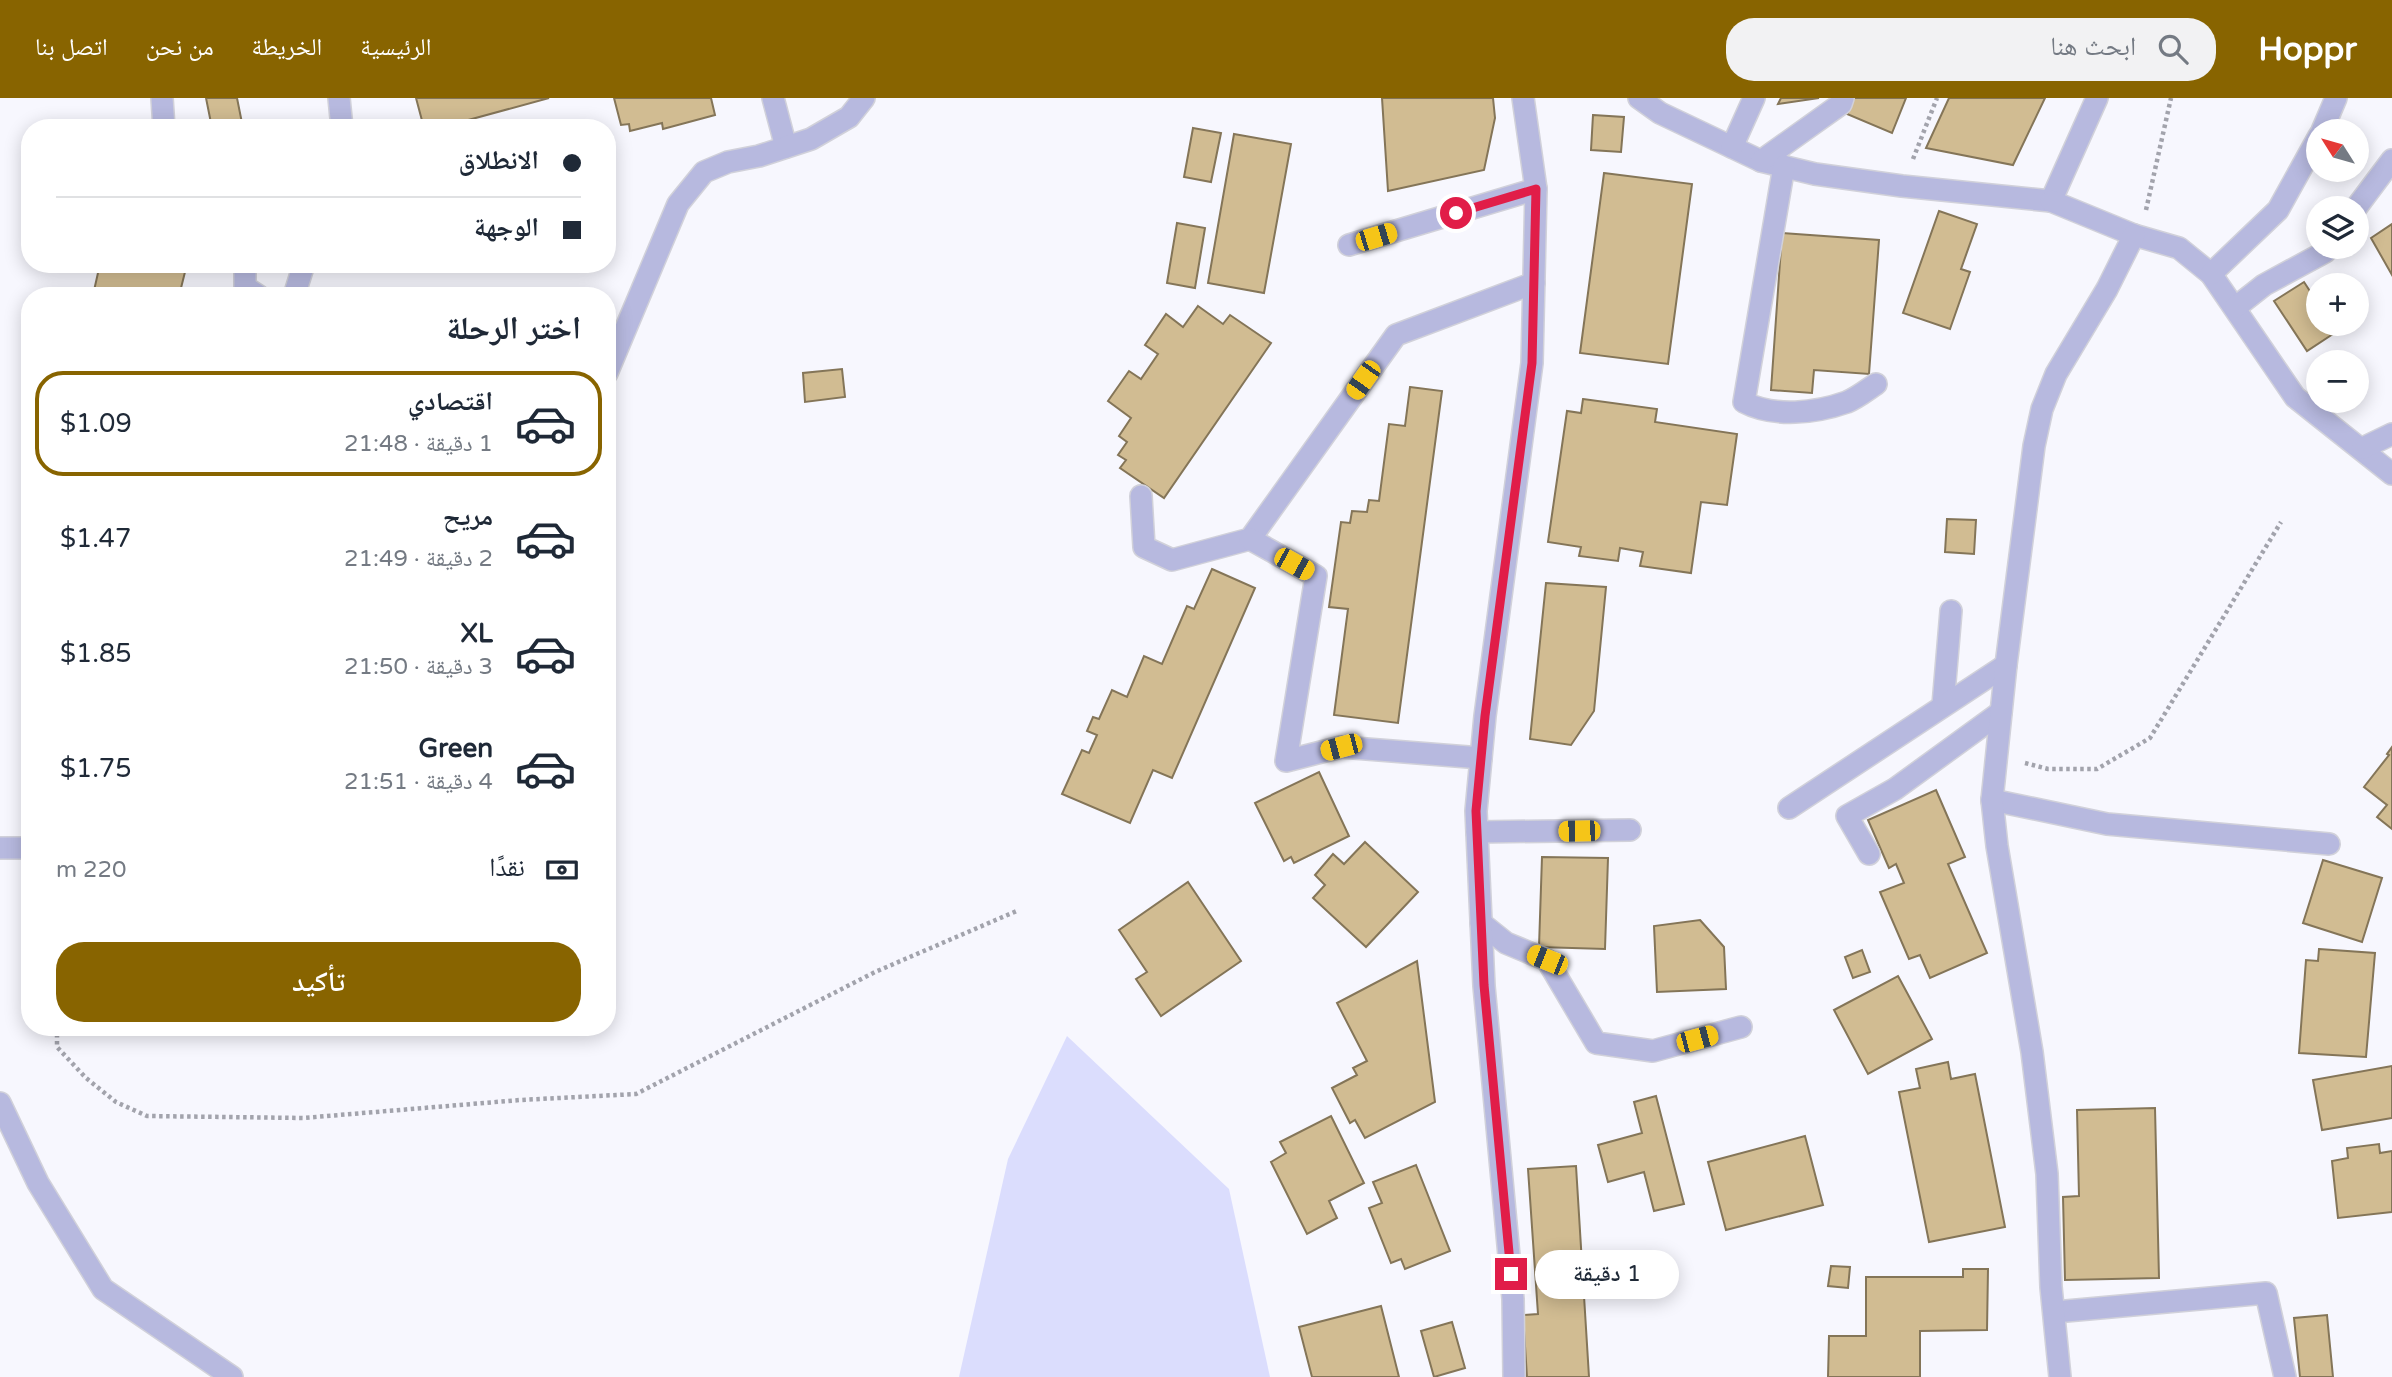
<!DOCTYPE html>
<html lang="ar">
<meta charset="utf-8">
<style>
:root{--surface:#fff;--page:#f2f2f3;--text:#1f2937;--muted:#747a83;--line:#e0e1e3;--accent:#886400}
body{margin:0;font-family:"Varela Round","Noto Naskh Arabic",sans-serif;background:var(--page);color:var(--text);direction:rtl;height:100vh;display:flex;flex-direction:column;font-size:26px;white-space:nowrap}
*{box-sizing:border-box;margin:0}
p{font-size:23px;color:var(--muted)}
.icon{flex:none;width:38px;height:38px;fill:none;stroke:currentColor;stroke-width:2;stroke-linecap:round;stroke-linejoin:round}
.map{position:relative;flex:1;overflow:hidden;direction:ltr}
.drawer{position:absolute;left:21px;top:189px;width:595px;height:749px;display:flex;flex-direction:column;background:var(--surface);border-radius:28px;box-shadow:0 4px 18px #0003;direction:rtl}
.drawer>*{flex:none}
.banner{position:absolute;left:21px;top:21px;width:595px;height:154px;border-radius:28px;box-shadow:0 4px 18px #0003;direction:rtl;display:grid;align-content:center;height:154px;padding:0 35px;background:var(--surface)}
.needle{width:46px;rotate:307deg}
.fabs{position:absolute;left:2306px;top:21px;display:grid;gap:14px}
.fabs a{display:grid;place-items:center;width:63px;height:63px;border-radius:50%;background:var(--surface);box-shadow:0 4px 18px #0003;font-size:35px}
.end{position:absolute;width:32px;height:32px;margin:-16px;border:9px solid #e11d48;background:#fff;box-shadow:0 0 0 4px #fff}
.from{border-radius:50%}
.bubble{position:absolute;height:49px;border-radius:24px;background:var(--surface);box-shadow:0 4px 18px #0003;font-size:23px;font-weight:600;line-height:49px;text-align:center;direction:rtl}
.car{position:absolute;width:21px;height:42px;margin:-21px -10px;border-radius:9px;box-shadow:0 0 5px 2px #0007;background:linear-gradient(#f5c518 24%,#345 0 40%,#f5c518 0 76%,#345 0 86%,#f5c518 0)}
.banner b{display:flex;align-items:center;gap:24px;height:66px;font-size:26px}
.banner b+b{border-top:2px solid var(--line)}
.banner i{width:18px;height:18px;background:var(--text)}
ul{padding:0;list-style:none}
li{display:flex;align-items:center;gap:21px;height:105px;margin:0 14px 10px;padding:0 21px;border:4px solid transparent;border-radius:28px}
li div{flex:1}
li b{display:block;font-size:26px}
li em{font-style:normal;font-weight:600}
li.on{border-color:var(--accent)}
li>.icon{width:63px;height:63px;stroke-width:1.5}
h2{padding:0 35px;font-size:32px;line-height:84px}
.pay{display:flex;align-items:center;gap:18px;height:77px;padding:0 35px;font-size:26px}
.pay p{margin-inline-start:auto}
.action{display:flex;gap:14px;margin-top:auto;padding:14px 35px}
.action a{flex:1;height:80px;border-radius:28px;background:var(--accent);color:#fff;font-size:28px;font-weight:600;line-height:80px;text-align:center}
header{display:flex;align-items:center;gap:42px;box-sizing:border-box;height:98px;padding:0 35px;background:var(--accent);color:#fff}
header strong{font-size:33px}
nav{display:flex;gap:38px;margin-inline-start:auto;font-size:24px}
.search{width:490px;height:63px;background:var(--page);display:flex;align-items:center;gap:18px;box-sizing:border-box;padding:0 24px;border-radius:28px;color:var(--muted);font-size:26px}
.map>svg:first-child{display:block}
.green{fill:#dbddfd}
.building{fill:#d1bc92;stroke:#847558;stroke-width:2}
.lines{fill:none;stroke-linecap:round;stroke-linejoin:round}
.street-casing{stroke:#d1d1da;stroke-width:24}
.path{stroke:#a2a3ac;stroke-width:4.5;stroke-dasharray:3.5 3.5;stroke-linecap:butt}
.street{stroke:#b7b9df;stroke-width:21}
.route{stroke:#e11d48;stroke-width:9}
</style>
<header>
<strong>Hoppr</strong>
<div class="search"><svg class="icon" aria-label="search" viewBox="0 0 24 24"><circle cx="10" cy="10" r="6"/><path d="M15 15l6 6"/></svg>ابحث هنا</div>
<nav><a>الرئيسية</a><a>الخريطة</a><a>من نحن</a><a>اتصل بنا</a></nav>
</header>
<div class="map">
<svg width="2392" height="1279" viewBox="0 0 2392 1279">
<rect width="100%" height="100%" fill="#f7f7fe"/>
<polygon class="green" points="1067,938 1229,1091 1270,1279 959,1279 1008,1061"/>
<g class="building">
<polygon points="206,0 237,0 243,30 212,30"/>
<polygon points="416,0 549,0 439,30 424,30"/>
<polygon points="614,0 711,0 715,17 663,31 662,25 630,33 629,26 621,27"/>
<polygon points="1382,0 1493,0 1495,20 1484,72 1388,93"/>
<polygon points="1781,0 1819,0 1778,6"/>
<polygon points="1854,0 1906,0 1892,35 1847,16"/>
<polygon points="1949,0 2045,0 2013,67 1926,50"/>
<polygon points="1593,17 1624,19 1621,54 1591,52"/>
<polygon points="1193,30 1221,35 1211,84 1184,79"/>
<polygon points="1234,36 1291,46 1264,195 1208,185"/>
<polygon points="1604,75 1692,86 1668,266 1580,255"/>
<polygon points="1939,113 1977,126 1961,171 1970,174 1950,231 1903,215"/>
<polygon points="1177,125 1205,130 1195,190 1167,185"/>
<polygon points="2392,126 2392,177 2371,140"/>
<polygon points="1782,135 1879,142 1869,276 1814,272 1812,295 1771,292"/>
<polygon points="100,166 187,166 179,198 93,197"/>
<polygon points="2304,184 2319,207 2319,226 2331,226 2336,234 2307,253 2274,203"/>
<polygon points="1198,208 1223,226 1230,217 1271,245 1164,400 1120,370 1126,362 1118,357 1127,344 1119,338 1131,320 1108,303 1129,273 1141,281 1158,256 1145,247 1166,216 1183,229"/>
<polygon points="842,271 845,299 805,304 803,275"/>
<polygon points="1410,289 1442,293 1398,625 1334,617 1348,511 1329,509 1341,424 1350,425 1352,413 1367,414 1369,402 1379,403 1389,326 1405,328"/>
<polygon points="1583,301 1657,311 1655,324 1737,336 1727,407 1701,404 1691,475 1640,468 1643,454 1620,450 1618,463 1579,458 1581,449 1548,444 1567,313 1581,315"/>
<polygon points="1947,421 1976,422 1974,456 1945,454"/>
<polygon points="1212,471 1255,490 1172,680 1153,672 1130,725 1062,696 1082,652 1089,655 1097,637 1087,633 1093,619 1099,621 1112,592 1127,599 1144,558 1162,566 1187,508 1194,511"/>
<polygon points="1546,485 1606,489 1594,613 1571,647 1530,641"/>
<polygon points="2392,649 2392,731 2377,719 2387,707 2364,689 2389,657 2387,656"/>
<polygon points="1319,674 1349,738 1294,765 1291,759 1284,763 1255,705"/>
<polygon points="1936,692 1965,759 1948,766 1987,855 1930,880 1920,857 1909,861 1880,794 1904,785 1896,766 1889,770 1868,722"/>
<polygon points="1365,744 1418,794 1366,849 1313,800 1325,787 1315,777 1333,756 1344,766"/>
<polygon points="1542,759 1608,760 1605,851 1539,849"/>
<polygon points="2323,762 2382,780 2362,844 2303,825"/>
<polygon points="1188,784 1241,863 1161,918 1136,881 1147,874 1119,832"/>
<polygon points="1700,822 1724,849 1726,891 1657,894 1654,828"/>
<polygon points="2319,851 2375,855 2366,959 2299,955 2306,862 2318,863"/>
<polygon points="1862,852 1870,874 1853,880 1845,859"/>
<polygon points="1417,863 1435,1004 1365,1040 1355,1022 1350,1025 1332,990 1357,977 1353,970 1367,963 1337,905"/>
<polygon points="1898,878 1932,941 1868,976 1834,912"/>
<polygon points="1948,964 1951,981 1975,976 2005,1129 1929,1144 1899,994 1920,990 1916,971"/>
<polygon points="2392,968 2392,1020 2322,1032 2313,982"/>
<polygon points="1656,998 1684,1106 1654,1113 1644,1074 1608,1084 1598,1047 1642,1035 1634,1004"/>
<polygon points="2155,1010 2159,1180 2065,1182 2063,1099 2079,1098 2077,1012"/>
<polygon points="1331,1018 1364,1085 1329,1103 1337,1120 1307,1136 1271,1064 1286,1055 1280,1044"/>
<polygon points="1805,1038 1823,1107 1726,1132 1708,1064"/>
<polygon points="2379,1046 2380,1055 2392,1053 2392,1114 2338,1120 2332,1063 2348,1060 2347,1050"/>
<polygon points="1416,1067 1450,1153 1405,1171 1401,1161 1391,1165 1369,1110 1382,1105 1373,1084"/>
<polygon points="1576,1068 1589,1279 1527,1279 1523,1217 1538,1216 1528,1071"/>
<polygon points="1831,1168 1850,1169 1848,1190 1828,1188"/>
<polygon points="1963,1171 1988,1171 1987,1232 1920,1233 1920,1279 1828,1279 1829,1238 1866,1238 1866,1179 1963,1179"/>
<polygon points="1381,1208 1399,1279 1312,1279 1299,1229"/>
<polygon points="2327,1217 2333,1279 2300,1279 2294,1220"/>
<polygon points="1452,1224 1465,1270 1434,1279 1421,1233"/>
</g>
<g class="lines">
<g class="street-casing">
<g id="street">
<polyline points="162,0 164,30"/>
<polyline points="339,0 342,30"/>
<polyline points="773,0 786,49"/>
<polyline points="1639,0 1660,15 1761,63 1815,76 1902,88 2051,103 2097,0"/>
<polyline points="2322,33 2336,0"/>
<polyline points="1732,49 1754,0"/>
<polyline points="1761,63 1841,6 1843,0"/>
<path d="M1784 68 1744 304C1774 320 1816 315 1847 304 1857 300 1867 292 1876 286"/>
<polyline points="2051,103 2134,137 2179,150 2211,176 2295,299 2392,376"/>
<polyline points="2356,110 2392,62"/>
<polyline points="1349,147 1536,91"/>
<polyline points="245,166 245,189 259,198"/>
<polyline points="2211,176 2278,112 2319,38"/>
<polyline points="294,198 304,166"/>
<polyline points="2236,209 2264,187 2325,154 2329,149"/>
<polyline points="607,275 678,106 704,74 728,64 759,58 811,41 849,19 864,0"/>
<polyline points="2363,350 2392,336"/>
<polyline points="1141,398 1144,449 1172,462 1250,441 1396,237 1534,185"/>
<polyline points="1250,441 1316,478 1286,663 1341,649 1481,660"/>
<polyline points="1943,607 1951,513"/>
<polyline points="1992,702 2107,726 2329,746"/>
<polyline points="1789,710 2006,567"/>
<polyline points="1477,734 1630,732"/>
<polyline points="0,750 30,750"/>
<polyline points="1869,756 1847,718 1895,691 2001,614"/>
<polyline points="1481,825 1506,845 1547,862 1596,945 1653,953 1741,929"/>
<polyline points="0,1005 38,1085 103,1191 232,1279"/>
<polyline points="2055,1214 2266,1195 2285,1279"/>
<polyline points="1514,1279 1513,1201 1484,888 1476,713 1485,618 1532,265 1536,91 1523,0"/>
<polyline points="2060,1279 2051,1189 2047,1076 2032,954 1997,748 1992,702 2006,567 2034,348 2042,311 2056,276 2107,191 2134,137"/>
</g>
</g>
<g class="path">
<polyline points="1913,61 1937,0"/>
<polyline points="2146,112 2171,0"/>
<polyline points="2025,665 2048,671 2097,671 2150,640 2281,424"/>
<polyline points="57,929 57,949 86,980 116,1004 147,1018 303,1020 520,1002 636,996 875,874 1019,812"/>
</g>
<use href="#street" class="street"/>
</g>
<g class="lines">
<polyline class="route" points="1456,115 1536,91 1532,265 1485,618 1476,713 1484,887 1511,1176"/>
</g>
</svg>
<div class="fabs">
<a><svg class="needle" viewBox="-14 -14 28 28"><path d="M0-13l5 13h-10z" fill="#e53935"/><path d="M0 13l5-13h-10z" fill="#747a83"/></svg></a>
<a><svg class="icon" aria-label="layers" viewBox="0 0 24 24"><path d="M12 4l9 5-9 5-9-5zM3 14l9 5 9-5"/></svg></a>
<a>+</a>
<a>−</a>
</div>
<i class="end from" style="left:1456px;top:115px"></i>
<i class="end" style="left:1511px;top:1176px"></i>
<div class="bubble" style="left:1535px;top:1152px;width:144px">1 دقيقة</div>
<i class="car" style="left:1376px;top:139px;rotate:73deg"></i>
<i class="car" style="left:1363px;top:282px;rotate:215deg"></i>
<i class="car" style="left:1294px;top:466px;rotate:119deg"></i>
<i class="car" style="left:1341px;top:649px;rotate:255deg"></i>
<i class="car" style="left:1579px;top:733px;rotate:269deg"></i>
<i class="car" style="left:1547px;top:862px;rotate:292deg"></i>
<i class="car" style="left:1697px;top:941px;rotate:75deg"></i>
<div class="banner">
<b><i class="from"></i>الانطلاق</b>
<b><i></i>الوجهة</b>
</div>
<section class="drawer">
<h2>اختر الرحلة</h2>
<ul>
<li class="on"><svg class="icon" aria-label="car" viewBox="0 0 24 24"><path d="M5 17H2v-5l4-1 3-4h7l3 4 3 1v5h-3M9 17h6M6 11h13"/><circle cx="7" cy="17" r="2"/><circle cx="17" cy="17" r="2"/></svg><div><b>اقتصادي</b><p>1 دقيقة · 21:48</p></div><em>$1.09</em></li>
<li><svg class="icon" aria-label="car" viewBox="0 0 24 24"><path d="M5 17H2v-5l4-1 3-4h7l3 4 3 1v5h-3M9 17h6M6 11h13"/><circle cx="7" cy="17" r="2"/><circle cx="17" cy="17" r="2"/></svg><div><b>مريح</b><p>2 دقيقة · 21:49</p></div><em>$1.47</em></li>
<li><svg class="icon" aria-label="car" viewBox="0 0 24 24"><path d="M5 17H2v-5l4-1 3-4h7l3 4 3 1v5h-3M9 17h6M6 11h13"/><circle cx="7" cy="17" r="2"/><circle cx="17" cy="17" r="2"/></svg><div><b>XL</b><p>3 دقيقة · 21:50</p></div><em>$1.85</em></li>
<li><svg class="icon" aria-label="car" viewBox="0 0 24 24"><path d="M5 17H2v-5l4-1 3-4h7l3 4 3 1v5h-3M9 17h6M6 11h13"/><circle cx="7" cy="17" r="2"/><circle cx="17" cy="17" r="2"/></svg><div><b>Green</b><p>4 دقيقة · 21:51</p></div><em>$1.75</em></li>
</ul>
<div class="pay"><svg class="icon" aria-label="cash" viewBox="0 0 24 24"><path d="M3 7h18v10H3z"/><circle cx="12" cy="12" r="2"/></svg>نقدًا<p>220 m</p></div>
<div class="action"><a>تأكيد</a></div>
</section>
</div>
